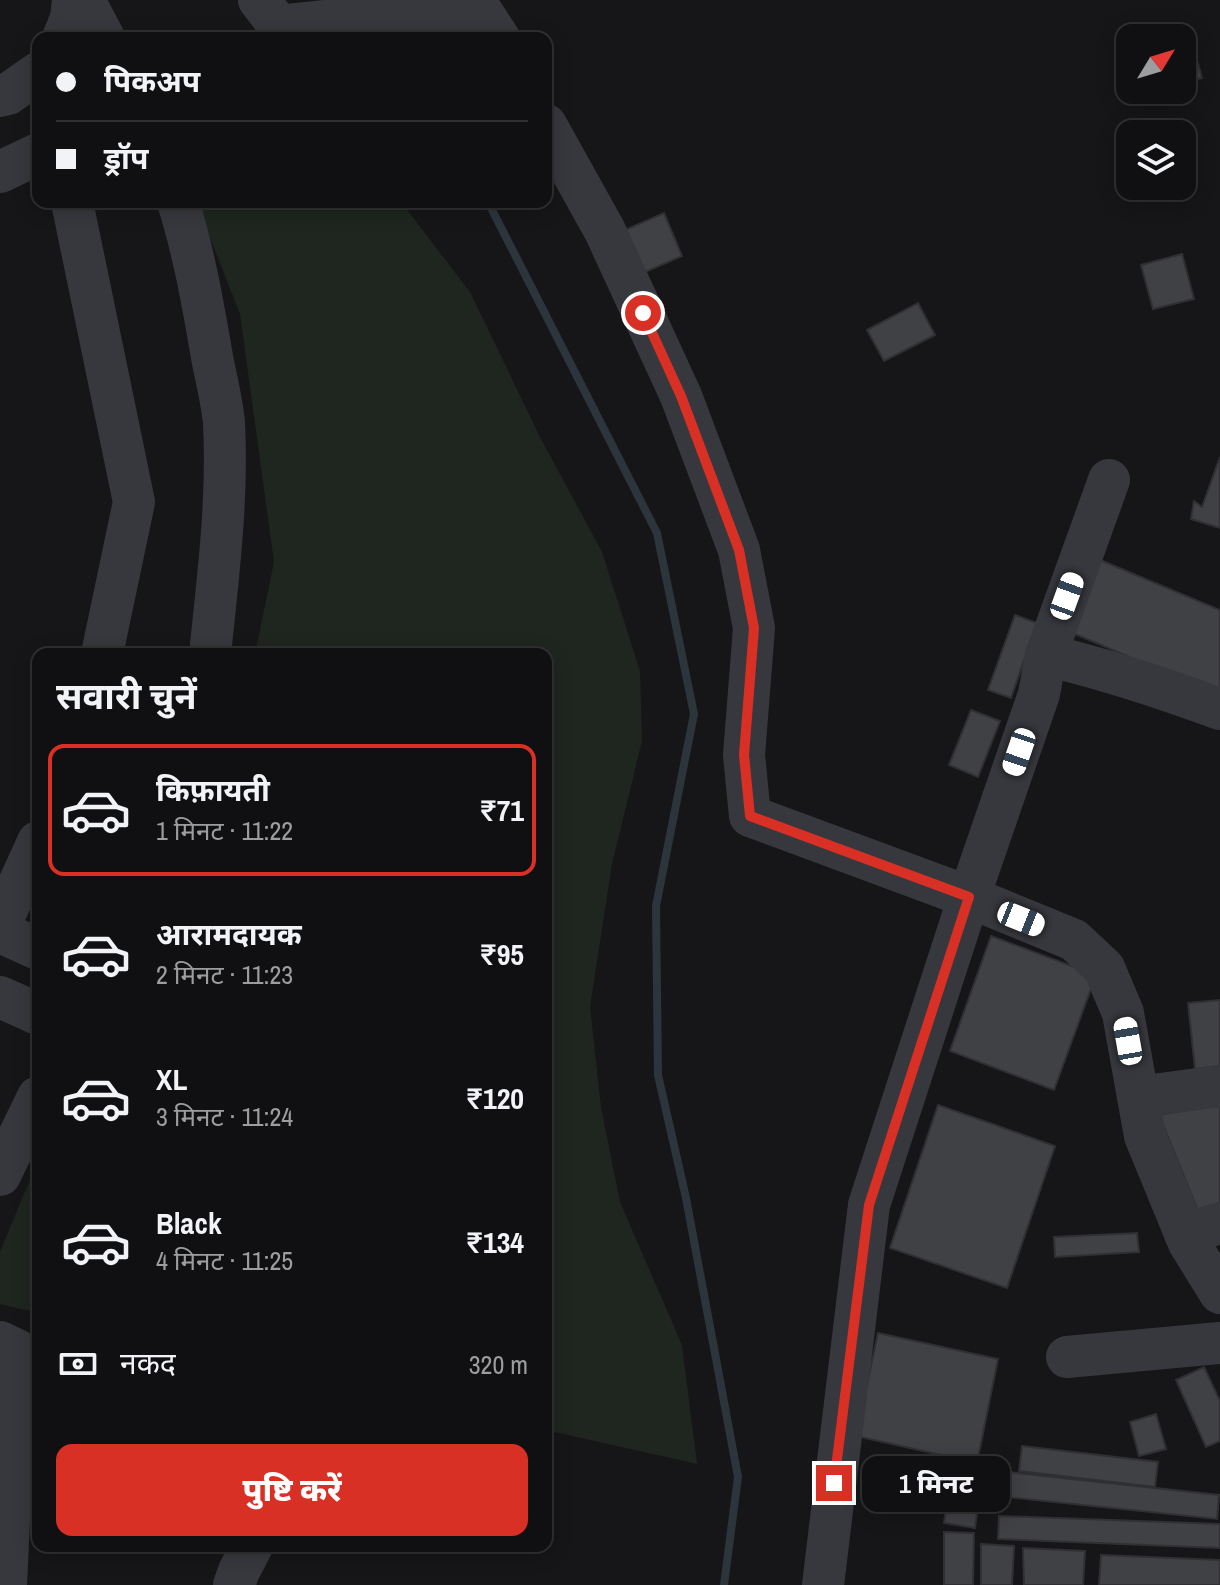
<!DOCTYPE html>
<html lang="hi">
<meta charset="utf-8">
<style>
:root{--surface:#101012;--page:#19191b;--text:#f1f3f6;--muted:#9c9d9f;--line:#303032;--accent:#d93025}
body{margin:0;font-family:"Archivo Narrow","Noto Sans Devanagari",sans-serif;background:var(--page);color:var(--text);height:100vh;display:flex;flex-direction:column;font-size:30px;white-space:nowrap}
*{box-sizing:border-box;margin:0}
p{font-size:26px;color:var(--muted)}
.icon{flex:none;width:44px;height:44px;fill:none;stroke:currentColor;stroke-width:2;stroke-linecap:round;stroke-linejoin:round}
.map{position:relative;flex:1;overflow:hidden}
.sheet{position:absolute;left:32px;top:648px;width:520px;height:904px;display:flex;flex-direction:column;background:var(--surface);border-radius:16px;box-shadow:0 4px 20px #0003,0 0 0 2px var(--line)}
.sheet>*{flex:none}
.guide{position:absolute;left:32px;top:32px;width:520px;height:176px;border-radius:16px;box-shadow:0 4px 20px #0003,0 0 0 2px var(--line);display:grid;align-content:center;height:176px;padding:0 24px;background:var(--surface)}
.needle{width:52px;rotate:52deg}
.controls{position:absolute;left:1116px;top:24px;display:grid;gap:16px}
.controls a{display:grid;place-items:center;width:80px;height:80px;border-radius:16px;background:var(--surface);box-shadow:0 4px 20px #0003,0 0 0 2px var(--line);font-size:40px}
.end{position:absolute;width:36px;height:36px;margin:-18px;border:10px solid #d93025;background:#fff;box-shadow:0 0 0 4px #fff}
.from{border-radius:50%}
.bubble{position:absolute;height:56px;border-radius:16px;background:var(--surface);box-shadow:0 4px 20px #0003,0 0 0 2px var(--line);font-size:26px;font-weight:800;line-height:56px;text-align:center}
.car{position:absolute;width:24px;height:48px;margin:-24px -12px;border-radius:10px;box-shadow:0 0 6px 2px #0007;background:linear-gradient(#fff 24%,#345 0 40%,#fff 0 76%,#345 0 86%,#fff 0)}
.guide b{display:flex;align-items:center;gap:28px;height:76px;font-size:30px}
.guide b+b{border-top:2px solid var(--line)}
.guide i{width:20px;height:20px;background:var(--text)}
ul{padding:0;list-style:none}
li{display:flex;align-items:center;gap:24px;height:132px;margin:0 16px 12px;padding:0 8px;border:4px solid transparent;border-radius:16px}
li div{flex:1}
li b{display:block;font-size:30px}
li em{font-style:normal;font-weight:800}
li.on{border-color:var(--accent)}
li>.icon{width:72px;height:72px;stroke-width:1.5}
h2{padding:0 24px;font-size:36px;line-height:96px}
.pay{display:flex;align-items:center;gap:20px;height:88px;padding:0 24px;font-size:30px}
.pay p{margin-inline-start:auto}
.action{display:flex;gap:16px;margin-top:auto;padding:16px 24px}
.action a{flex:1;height:92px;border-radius:16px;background:var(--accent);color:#fff;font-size:32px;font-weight:800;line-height:92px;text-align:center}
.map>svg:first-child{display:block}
.green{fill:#1e261f}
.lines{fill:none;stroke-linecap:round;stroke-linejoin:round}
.stream{stroke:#2c353c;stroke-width:8}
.building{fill:#404145;stroke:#303034;stroke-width:2}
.minor{stroke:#37383d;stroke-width:42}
.route{stroke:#d93025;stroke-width:10}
</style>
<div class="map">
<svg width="1220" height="1585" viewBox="0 0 1220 1585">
<rect width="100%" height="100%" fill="#161618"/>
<g class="green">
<polygon points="196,202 401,202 470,292 540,437 602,552 640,671 642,741 612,864 590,1007 601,1107 620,1202 682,1345 697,1464 546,1430 546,654 255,654 274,562 240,314"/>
<polygon points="38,1160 38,1313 0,1304 0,1252"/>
</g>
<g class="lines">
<polyline class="stream" points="488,202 657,533 694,714 656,906 658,1075 686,1198 738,1477 724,1585"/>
</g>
<g class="building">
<polygon points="1192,43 1202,78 1182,83 1182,45"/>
<polygon points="664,213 682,256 643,273 625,230"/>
<polygon points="1182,254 1194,299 1153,309 1141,265"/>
<polygon points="918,303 935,335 884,361 867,330"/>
<polygon points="1220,457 1220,528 1191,519 1194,501 1202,507"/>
<polygon points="1100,560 1220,610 1220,695 1070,632"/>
<polygon points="1015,615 1037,623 1011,698 988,690"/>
<polygon points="971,710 1000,721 978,777 949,765"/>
<polygon points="991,936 1096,975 1054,1090 950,1051"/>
<polygon points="1220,1000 1220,1066 1195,1069 1188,1003"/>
<polygon points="1220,1104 1220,1206 1198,1211 1159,1115"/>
<polygon points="938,1105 1055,1146 1007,1288 890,1248"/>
<polygon points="1137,1233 1139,1252 1055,1257 1054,1237"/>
<polygon points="878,1333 998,1359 977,1463 856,1436"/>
<polygon points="1204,1367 1220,1401 1220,1441 1206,1447 1176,1380"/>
<polygon points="1156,1414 1166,1449 1139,1456 1130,1422"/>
<polygon points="1022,1446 1158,1462 1155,1487 1019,1471"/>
<polygon points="952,1467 983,1471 975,1528 944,1523"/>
<polygon points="1008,1472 1219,1495 1217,1519 1006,1497"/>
<polygon points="999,1516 1220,1524 1220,1548 998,1539"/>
<polygon points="944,1532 974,1533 973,1585 944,1585"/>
<polygon points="981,1544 1014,1546 1012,1585 981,1585"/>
<polygon points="1023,1548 1085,1551 1083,1585 1024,1585"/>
<polygon points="1101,1555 1220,1560 1220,1585 1099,1585"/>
</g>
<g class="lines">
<g class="minor">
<polyline points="84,0 104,38"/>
<polyline points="259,0 279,26 371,16 426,14 480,9 499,38"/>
<polyline points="63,38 71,18 73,0"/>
<polyline points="0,96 8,94 38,73"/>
<polyline points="546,125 605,231 681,396 739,550 754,628 744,755 750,816 969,897 1074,940 1104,968 1123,1013 1145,1136 1189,1243 1220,1293"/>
<polyline points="0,172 38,154"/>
<polyline points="72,202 134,502 102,654"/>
<path d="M178 202C194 253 203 304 212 357 216 378 222 401 224 423 228 500 218 577 210 654"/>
<polyline points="1046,655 1109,480"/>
<polyline points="0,925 38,842"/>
<polyline points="0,932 38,949"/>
<polyline points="0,997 38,1014"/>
<polyline points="1138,1097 1220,1086"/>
<polyline points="0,1175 38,1097"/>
<polyline points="1185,1234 1220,1223"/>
<polyline points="0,1342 17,1350 6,1585"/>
<polyline points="1067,1357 1220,1343"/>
<polyline points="234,1585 239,1571 252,1546"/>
<path d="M823 1585 869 1205 969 897 1039 694 1046 655C1105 669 1163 688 1220 709"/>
</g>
</g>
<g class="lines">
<polyline class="route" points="643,313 681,396 739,550 754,628 744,755 750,816 969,897 869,1205 834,1483"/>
</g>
</svg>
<div class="controls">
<a><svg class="needle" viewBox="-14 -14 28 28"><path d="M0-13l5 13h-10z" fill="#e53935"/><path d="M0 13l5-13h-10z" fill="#9c9d9f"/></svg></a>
<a><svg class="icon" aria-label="layers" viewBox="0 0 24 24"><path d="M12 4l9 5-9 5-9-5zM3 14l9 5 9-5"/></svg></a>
</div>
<i class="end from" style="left:643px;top:313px"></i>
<i class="end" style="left:834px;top:1483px"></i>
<div class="bubble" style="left:862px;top:1456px;width:148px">1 मिनट</div>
<i class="car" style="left:1067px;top:596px;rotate:20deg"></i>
<i class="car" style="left:1019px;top:752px;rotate:199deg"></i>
<i class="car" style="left:1021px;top:919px;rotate:112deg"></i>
<i class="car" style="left:1128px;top:1041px;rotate:350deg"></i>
<div class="guide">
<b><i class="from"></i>पिकअप</b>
<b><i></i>ड्रॉप</b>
</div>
<section class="sheet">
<h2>सवारी चुनें</h2>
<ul>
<li class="on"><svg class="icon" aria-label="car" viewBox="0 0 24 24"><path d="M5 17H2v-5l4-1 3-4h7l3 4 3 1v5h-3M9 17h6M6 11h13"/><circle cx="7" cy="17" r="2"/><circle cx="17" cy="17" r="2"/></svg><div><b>किफ़ायती</b><p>1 मिनट · 11:22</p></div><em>₹71</em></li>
<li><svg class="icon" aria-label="car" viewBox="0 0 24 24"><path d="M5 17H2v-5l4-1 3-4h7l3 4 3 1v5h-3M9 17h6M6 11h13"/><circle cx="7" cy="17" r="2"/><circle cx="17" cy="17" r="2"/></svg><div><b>आरामदायक</b><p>2 मिनट · 11:23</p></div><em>₹95</em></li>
<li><svg class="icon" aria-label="car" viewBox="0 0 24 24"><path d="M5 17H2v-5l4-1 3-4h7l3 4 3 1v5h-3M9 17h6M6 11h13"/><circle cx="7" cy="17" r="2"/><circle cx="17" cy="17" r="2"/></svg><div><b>XL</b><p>3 मिनट · 11:24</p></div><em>₹120</em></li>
<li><svg class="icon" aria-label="car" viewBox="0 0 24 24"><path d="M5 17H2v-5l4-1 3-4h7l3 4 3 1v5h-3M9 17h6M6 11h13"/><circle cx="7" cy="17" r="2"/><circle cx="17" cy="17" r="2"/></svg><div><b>Black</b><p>4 मिनट · 11:25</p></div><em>₹134</em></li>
</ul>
<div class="pay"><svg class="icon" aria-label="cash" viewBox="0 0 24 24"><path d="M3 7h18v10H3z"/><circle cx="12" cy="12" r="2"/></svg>नकद<p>320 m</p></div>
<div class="action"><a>पुष्टि करें</a></div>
</section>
</div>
